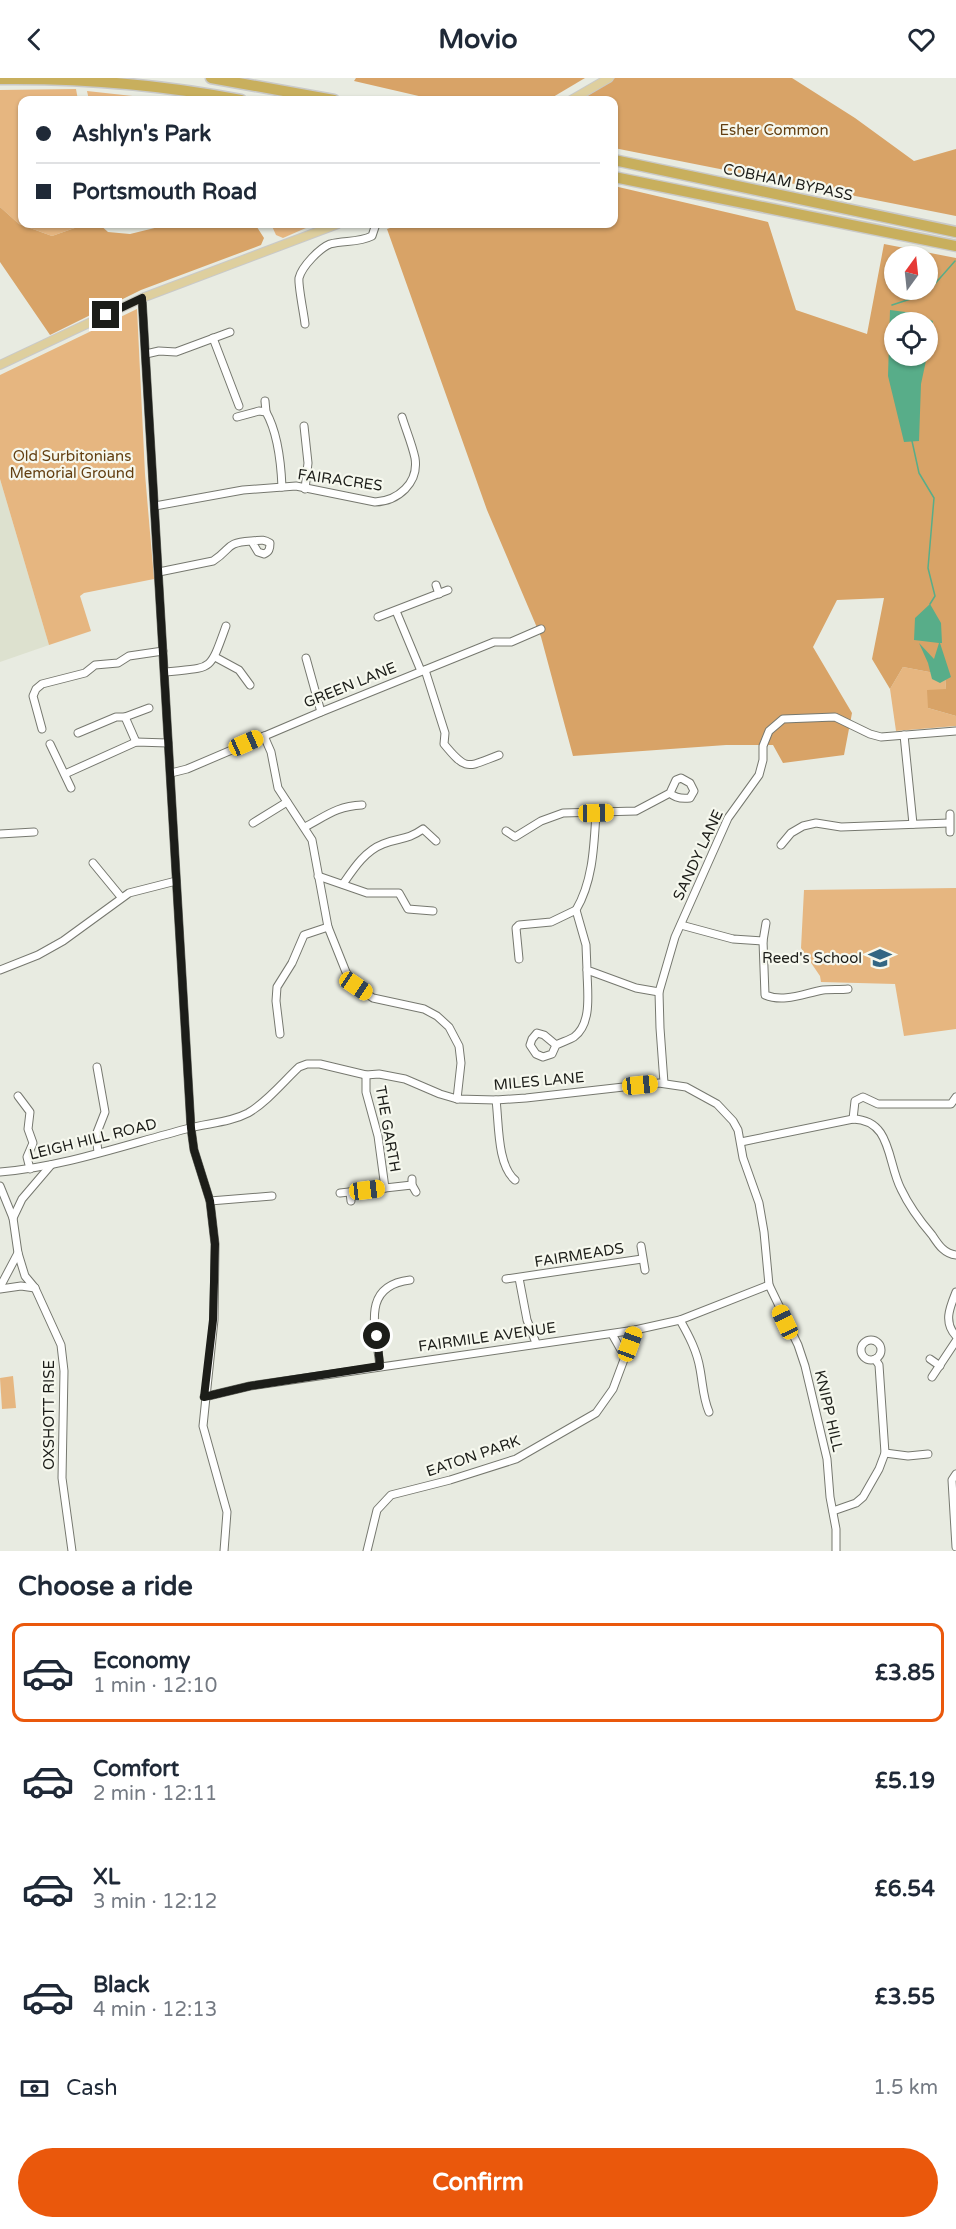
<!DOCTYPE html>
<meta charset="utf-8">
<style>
:root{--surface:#fff;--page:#f2f2f3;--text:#1f2937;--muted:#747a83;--line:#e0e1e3;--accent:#ea580c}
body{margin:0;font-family:"Varela Round",sans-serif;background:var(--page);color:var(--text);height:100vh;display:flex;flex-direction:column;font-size:22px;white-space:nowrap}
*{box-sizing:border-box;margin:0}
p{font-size:20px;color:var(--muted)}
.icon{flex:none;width:33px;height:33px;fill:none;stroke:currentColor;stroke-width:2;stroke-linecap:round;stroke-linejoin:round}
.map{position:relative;height:1473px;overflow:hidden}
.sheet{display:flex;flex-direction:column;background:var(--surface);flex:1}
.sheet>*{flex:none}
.top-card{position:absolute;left:18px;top:18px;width:600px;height:132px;border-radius:12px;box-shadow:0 2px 4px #0004;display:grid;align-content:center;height:132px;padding:0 18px;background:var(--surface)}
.needle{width:39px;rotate:15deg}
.tools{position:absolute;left:884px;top:168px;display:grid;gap:12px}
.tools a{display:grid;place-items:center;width:54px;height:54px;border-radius:50%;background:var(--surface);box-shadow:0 2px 4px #0004;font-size:30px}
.end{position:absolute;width:27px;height:27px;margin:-14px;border:8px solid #1c1d19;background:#fff;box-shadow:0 0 0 3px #fff}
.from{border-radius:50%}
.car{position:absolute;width:18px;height:36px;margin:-18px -9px;border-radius:8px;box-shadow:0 0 4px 2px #0007;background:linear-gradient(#f5c518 24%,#345 0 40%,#f5c518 0 76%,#345 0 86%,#f5c518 0)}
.top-card b{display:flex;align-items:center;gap:21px;height:57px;font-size:22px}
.top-card b+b{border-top:2px solid var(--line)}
.top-card i{width:15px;height:15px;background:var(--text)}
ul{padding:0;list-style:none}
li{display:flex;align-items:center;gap:18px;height:99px;margin:0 12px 9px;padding:0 6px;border:3px solid transparent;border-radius:12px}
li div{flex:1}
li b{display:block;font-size:22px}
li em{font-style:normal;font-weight:700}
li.active{border-color:var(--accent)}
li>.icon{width:54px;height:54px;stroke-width:1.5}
h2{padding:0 18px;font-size:27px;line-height:72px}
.pay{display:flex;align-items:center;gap:15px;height:66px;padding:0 18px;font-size:22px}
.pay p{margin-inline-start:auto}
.button{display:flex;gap:12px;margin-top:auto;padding:12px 18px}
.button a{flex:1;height:69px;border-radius:36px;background:var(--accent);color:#fff;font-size:24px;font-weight:700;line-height:69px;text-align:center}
header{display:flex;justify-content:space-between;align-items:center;height:78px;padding:0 18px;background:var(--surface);font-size:27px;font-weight:700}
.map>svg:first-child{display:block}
.built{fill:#dde1cf}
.green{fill:#e6b680}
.forest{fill:#d8a367;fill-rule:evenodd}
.water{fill:#58ad89}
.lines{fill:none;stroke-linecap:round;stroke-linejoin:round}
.stream{stroke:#58ad89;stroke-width:1.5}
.minor-casing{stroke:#76786f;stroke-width:9}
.major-casing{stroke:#c9c9c8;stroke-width:10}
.highway-casing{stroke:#c9c9c8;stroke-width:13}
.minor{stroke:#fff;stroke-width:7}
.major{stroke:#decf9e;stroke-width:8}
.highway{stroke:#c8af5d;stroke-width:10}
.route{stroke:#1c1d19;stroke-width:8}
.labels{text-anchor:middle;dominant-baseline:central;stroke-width:4.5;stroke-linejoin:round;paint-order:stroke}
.park-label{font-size:15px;fill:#633f11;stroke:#f6f8ee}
.street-label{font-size:15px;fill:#1c1d19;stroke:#f6f8ee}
.poi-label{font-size:15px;fill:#1c1d19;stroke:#f6f8ee;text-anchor:end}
</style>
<header><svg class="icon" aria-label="back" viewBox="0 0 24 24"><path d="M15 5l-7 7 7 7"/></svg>Movio<svg class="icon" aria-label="heart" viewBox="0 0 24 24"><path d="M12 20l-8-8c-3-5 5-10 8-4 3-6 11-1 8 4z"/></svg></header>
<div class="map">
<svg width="956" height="1473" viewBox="0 0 956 1473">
<rect width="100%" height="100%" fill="#e8ebe1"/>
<polygon class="built" points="0,401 49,567 0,584"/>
<g class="green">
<polygon points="76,11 78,22 22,22 22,146 86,146 52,158 19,146 0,129 0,12"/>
<polygon points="87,13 169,22 170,22 89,22"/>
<polygon points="271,146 315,146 283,160 276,157"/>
<polygon points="137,231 145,396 154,501 84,515 80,518 91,553 49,567 0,401 0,297"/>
<polygon points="903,589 945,597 946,611 928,630 956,638 956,648 896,653 890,611"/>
<polygon points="956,810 956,951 904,958 895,906 821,904 820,898 801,870 804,812"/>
<polygon points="13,1298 16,1330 2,1331 0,1300"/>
</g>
<g class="forest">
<polygon points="356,0 585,0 548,22 436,22 354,3"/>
<polygon points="615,0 792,0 855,40 914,83 956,71 956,138 614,70 614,22 581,22"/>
<path d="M614 108 768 144 796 232 867 256 884 166 956 180V638L928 630 927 612 946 611 945 597 903 589 890 611 872 581 884 520 837 522 813 569 852 635 844 677 783 685 773 667H726L573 678 541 559 487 432 387 151 402 146H614ZM894 178H927V212H894ZM894 244H927V278H894Z"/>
<polygon points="0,129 19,146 52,158 86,146 99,146 108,154 130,156 171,146 255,146 264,160 261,167 141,212 50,257 0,184"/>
</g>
<g class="water">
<polygon points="890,232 913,235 933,243 927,277 927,244 894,244 894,278 927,278 921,306 919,363 904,364 888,298"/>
<polygon points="930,526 941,545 942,565 940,565 951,599 940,605 932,601 928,585 919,565 934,581 939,565 914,562 915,540"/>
</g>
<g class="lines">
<g class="stream">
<polyline points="892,227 926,216 955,183"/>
<polyline points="912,363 919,395 934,420 928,490 935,518 930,526"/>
</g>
<g class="minor-casing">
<g id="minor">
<polyline points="142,220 191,1050 194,1072 210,1123 215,1166 214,1242 203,1348 227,1434 224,1473"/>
<path d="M305 246C304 236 298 208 299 200 302 188 320 170 330 166 344 162 358 165 372 158L376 146"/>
<polyline points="213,260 239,328"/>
<polyline points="146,276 159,273 176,274 230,254"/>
<polyline points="265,323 266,334"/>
<path d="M237 339 259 333 266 334C278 355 281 385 282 409"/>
<polyline points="304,348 308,385 305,411"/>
<path d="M155 428 243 412 296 408 375 424C398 423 419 405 415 380 412 366 406 352 402 339"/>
<path d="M159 494 213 483C233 470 224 465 251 463 259 463 262 460 270 465 270 471 269 474 264 476L258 474 252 464"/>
<polyline points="436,507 439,516"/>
<polyline points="396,533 421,593"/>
<polyline points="378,539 448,512"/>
<polyline points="215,579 239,592 250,607"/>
<polyline points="306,580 321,634"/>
<path d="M425 592 445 655 444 666C467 694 467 689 499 677"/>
<path d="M165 594C213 589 209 595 226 548"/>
<polyline points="42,651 33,618 36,611 42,606 85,595 95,587 118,585 129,578 163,573"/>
<polyline points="78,655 116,639 125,639"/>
<polyline points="904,657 913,746"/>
<polyline points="264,658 271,674 278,710 312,762 328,849 346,894 356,908 373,920 424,931 437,938 449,949 459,968 461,985 457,1021"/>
<polyline points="136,664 125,639 149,630"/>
<polyline points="50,666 71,710"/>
<polyline points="171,695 187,691 321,634 494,564 511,564 541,551"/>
<polyline points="65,696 136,664 168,665"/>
<path d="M596 735C594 768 593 803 576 832L586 867 587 892 636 910 659 914"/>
<polyline points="253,745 287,724"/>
<path d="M305 749C326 738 337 728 362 727"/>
<path d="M506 753 515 759 541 743 563 735 636 733 670 715 676 702 681 700 690 705 694 713 690 720C682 721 675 720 670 715"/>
<polyline points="950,754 950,736"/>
<polyline points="0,756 34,754"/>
<polyline points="781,767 791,755 803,748 816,745 841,749 949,745"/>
<polyline points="93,785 121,819"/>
<polyline points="318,798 367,815 399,815 408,831 433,833"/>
<path d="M343 806C354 790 365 773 383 766 400 759 406 763 423 751L436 763"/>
<path d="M766 845 763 863 765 917C784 925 805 915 823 912 831 911 840 912 848 911"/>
<polyline points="681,847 733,861 763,863"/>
<polyline points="519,881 516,850 519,847 551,844 576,832"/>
<polyline points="0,892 38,877 63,863 129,815 176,803"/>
<polyline points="280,956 276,923 277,909 292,885 304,857 328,849"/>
<path d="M556 967 544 957 537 955 532 961 530 967 536 976 543 979 552 976 556 967C562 964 569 962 574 959 593 945 587 912 587 892"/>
<polyline points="97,989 105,1034 96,1057 98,1074"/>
<polyline points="366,997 366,1014 378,1058 385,1110"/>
<polyline points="664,1005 660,950 659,914 675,859 728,740 759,697 763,682 763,668 769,653 783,641 835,639 870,656 881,659 956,653"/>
<polyline points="18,1018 30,1034 28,1051 33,1065 27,1079 30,1091"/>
<path d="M496 1022C499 1045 497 1087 515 1102"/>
<polyline points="853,1041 855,1023 863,1019 878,1026 951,1026 956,1019"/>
<path d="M741 1064 853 1041C892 1042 887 1084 901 1111 909 1128 920 1143 932 1157 938 1166 944 1176 956 1177"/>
<polyline points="51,1087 22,1121 13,1140 18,1175 25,1198 35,1210 61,1267 64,1293 62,1400 72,1473"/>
<path d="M0 1094C63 1089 125 1067 186 1051 207 1045 229 1045 248 1035 267 1024 283 1004 299 989L307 986H320L366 997 379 996 405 1001 440 1016 457 1021 496 1022 526 1020 659 1005 686 1009 717 1026 733 1043 738 1052 743 1080 759 1125 764 1154 769 1207 798 1267 805 1288 827 1381 830 1419 836 1451V1473"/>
<polyline points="412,1101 412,1107 416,1114"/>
<polyline points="0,1108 13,1140"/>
<polyline points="350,1114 351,1123"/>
<polyline points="340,1115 412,1107"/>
<polyline points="210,1123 272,1118"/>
<polyline points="641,1168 645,1192"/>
<polyline points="519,1200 527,1242 536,1265"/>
<polyline points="506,1201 642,1181"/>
<polyline points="0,1209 18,1175"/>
<polyline points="0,1211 21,1208 35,1210"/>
<path d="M956 1214C950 1229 943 1244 956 1258"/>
<path d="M680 1242C689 1258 697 1273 700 1291 703 1307 703 1320 709 1334"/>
<polyline points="612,1256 625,1279"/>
<circle cx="871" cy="1272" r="10"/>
<polyline points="930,1281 940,1288"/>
<path d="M380 1288C376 1251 360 1208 410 1202"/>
<polyline points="932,1299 956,1263"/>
<polyline points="204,1319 250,1308 635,1252 680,1242 769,1207"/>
<polyline points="885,1375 908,1378 928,1376"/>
<polyline points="956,1396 952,1402 956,1469"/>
<polyline points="833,1433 856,1425 863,1419 879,1391 885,1375 879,1287 875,1281"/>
<polyline points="367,1473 377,1432 391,1417 450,1402 516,1381 596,1335 613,1311 635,1252"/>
</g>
</g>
<g class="major-casing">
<g id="major">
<polyline points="571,22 609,0"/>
<polyline points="0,287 142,220 338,146"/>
</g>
</g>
<g class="highway-casing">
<g id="highway">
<polyline points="211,0 334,22"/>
<path d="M0 1C80 0 163 7 241 22"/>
<polyline points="614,82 956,154"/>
<polyline points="614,99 956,168"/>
</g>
</g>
<use href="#minor" class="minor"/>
<use href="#major" class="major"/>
<use href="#highway" class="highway"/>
</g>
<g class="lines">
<polyline class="route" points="106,237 142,220 191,1050 194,1072 210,1123 215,1166 213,1242 204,1319 250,1308 380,1288 377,1258"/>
</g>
<defs>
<g id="school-bare" transform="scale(1.8)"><path d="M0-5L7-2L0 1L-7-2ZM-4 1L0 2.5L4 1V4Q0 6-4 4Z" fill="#336683" stroke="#f6f8ee" stroke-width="2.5" paint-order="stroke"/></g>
</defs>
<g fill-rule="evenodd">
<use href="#school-bare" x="880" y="880"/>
</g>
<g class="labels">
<g class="park-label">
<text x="774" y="52">Esher Common</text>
<text x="72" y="378">Old Surbitonians<tspan x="72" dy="17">Memorial Ground</tspan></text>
</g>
<g class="street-label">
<text transform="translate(788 104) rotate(12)">COBHAM BYPASS</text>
<text transform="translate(340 402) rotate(8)">FAIRACRES</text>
<text transform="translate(350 607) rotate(-22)">GREEN LANE</text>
<text transform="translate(698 777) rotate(-65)">SANDY LANE</text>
<text transform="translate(539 1003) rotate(-5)">MILES LANE</text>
<text transform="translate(388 1051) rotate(80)">THE GARTH</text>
<text transform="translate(93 1061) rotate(-14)">LEIGH HILL ROAD</text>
<text transform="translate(579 1177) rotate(-9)">FAIRMEADS</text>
<text transform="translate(487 1259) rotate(-8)">FAIRMILE AVENUE</text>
<text transform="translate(829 1333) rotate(77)">KNIPP HILL</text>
<text transform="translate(49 1337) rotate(-90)">OXSHOTT RISE</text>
<text transform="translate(473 1378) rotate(-19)">EATON PARK</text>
</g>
<g class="poi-label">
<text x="862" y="880">Reed's School</text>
</g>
</g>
</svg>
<div class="tools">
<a><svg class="needle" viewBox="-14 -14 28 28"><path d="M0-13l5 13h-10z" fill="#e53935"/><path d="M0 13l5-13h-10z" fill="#747a83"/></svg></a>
<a><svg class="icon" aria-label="locate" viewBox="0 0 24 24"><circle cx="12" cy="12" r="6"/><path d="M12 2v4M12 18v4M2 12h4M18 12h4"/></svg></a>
</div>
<i class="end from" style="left:377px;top:1258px"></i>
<i class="end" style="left:106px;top:237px"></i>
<i class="car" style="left:246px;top:665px;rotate:66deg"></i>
<i class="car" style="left:596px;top:735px;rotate:89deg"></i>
<i class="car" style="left:356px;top:908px;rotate:124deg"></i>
<i class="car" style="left:640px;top:1007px;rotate:84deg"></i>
<i class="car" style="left:367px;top:1112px;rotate:83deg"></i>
<i class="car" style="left:785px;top:1244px;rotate:335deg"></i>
<i class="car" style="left:630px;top:1266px;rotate:20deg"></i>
<div class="top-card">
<b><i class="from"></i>Ashlyn's Park</b>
<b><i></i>Portsmouth Road</b>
</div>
</div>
<section class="sheet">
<h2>Choose a ride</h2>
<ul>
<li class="active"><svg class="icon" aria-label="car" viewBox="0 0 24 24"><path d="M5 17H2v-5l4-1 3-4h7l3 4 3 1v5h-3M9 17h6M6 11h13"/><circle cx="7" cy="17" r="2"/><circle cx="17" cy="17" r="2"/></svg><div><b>Economy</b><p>1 min · 12:10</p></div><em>£3.85</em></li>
<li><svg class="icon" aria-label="car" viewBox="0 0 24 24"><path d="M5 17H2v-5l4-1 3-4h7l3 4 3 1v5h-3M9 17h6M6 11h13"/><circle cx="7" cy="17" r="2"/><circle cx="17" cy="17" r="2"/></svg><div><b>Comfort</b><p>2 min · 12:11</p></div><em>£5.19</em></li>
<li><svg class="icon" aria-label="car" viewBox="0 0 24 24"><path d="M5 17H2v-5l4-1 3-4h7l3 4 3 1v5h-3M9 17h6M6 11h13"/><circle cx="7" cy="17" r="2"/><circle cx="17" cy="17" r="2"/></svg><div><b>XL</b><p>3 min · 12:12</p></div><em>£6.54</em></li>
<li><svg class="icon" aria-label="car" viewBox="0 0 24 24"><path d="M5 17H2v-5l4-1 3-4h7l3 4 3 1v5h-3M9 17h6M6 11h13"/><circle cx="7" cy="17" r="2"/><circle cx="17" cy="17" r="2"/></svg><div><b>Black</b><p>4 min · 12:13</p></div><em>£3.55</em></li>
</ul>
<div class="pay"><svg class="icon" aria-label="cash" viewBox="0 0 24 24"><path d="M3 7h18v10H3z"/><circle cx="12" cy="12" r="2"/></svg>Cash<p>1.5 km</p></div>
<div class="button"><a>Confirm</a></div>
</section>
